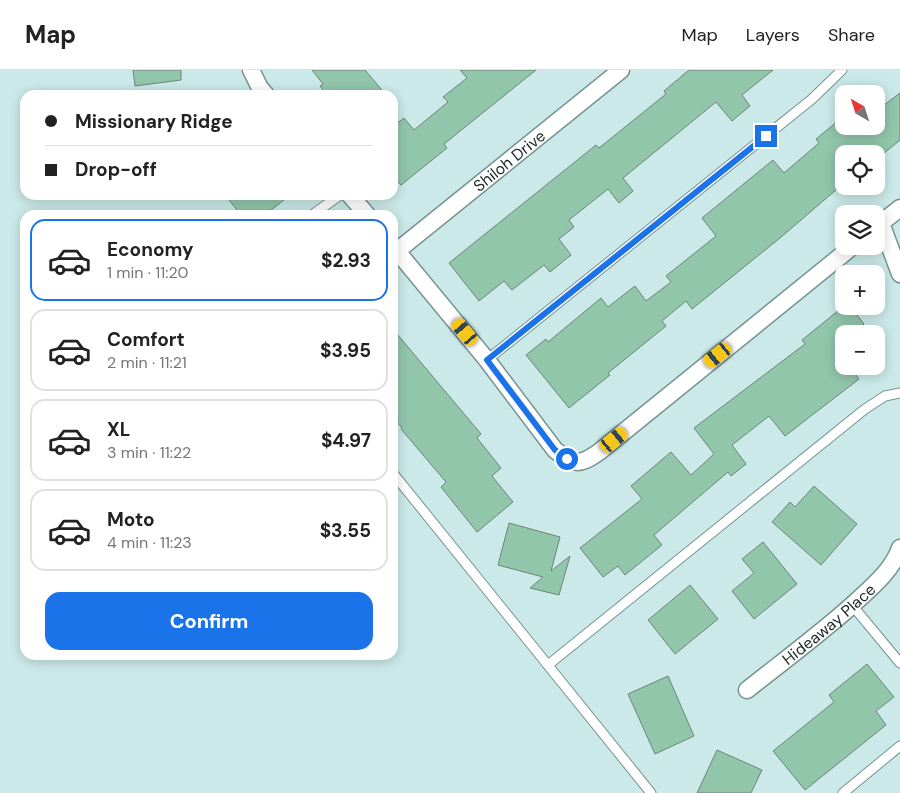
<!DOCTYPE html>
<meta charset="utf-8">
<style>
:root{--surface:#fff;--page:#f6f6f6;--text:#222;--muted:#767676;--line:#e0e0e0;--accent:#1a73e8}
body{margin:0;font-family:"DM Sans",sans-serif;background:var(--page);color:var(--text);height:100vh;display:flex;flex-direction:column;font-size:19px;white-space:nowrap}
*{box-sizing:border-box;margin:0}
p{font-size:16px;color:var(--muted)}
.icon{flex:none;width:28px;height:28px;fill:none;stroke:currentColor;stroke-width:2;stroke-linecap:round;stroke-linejoin:round}
.map{position:relative;flex:1;overflow:hidden}
.side{position:absolute;left:20px;top:140px;width:378px;height:450px;display:flex;flex-direction:column;background:var(--surface);border-radius:15px;box-shadow:0 2px 12px #0003}
.side>*{flex:none}
.top-card{position:absolute;left:20px;top:20px;width:378px;height:110px;border-radius:15px;box-shadow:0 2px 12px #0003;display:grid;align-content:center;height:110px;padding:0 25px;background:var(--surface)}
.needle{width:32px;rotate:321deg}
.buttons{position:absolute;left:835px;top:15px;display:grid;gap:10px}
.buttons a{display:grid;place-items:center;width:50px;height:50px;border-radius:10px;background:var(--surface);box-shadow:0 2px 12px #0003;font-size:25px}
.end{position:absolute;width:22px;height:22px;margin:-11px;border:6px solid #1a73e8;background:#fff;box-shadow:0 0 0 2px #fff}
.from{border-radius:50%}
.car{position:absolute;width:15px;height:30px;margin:-15px -8px;border-radius:6px;box-shadow:0 0 4px 1px #0007;background:linear-gradient(#f5c518 24%,#345 0 40%,#f5c518 0 76%,#345 0 86%,#f5c518 0)}
.top-card b{display:flex;align-items:center;gap:18px;height:48px;font-size:19px}
.top-card b+b{border-top:1px solid var(--line)}
.top-card i{width:12px;height:12px;background:var(--text)}
ul{padding:9px 0 0;list-style:none}
li{display:flex;align-items:center;gap:15px;height:82px;margin:0 10px 8px;padding:0 15px;border:2px solid var(--line);border-radius:15px}
li div{flex:1}
li b{display:block;font-size:19px}
li em{font-style:normal;font-weight:700}
li.on{border-color:var(--accent)}
li>.icon{width:45px;height:45px;stroke-width:1.5}
.button{display:flex;gap:10px;margin-top:auto;padding:10px 25px}
.button a{flex:1;height:58px;border-radius:15px;background:var(--accent);color:#fff;font-size:20px;font-weight:700;line-height:58px;text-align:center}
header{display:flex;align-items:center;gap:30px;box-sizing:border-box;height:70px;padding:0 25px;background:var(--surface);border-bottom:1px solid var(--line)}
header strong{font-size:24px}
nav{display:flex;gap:28px;margin-inline-start:auto;font-size:18px}
.map>svg:first-child{display:block}
.building{fill:#91c6ab;stroke:#6d8478}
.lines{fill:none;stroke-linecap:round;stroke-linejoin:round}
.lane-casing{stroke:#779493;stroke-width:11}
.street-casing{stroke:#779493;stroke-width:19}
.lane{stroke:#fff;stroke-width:9}
.street{stroke:#fff;stroke-width:16}
.route{stroke:#1a73e8;stroke-width:6}
.labels{text-anchor:middle;dominant-baseline:central;stroke-width:4.5;stroke-linejoin:round;paint-order:stroke}
.street-label{font-size:16px;fill:#1b2727;stroke:#fff}
</style>
<header>
<strong>Map</strong>
<nav><a>Map</a><a>Layers</a><a>Share</a></nav>
</header>
<div class="map">
<svg width="900" height="723" viewBox="0 0 900 723">
<rect width="100%" height="100%" fill="#cae9e8"/>
<g class="building">
<polygon points="133,0 181,0 181,10 135,16"/>
<polygon points="312,0 365,0 386,25 327,25 320,16 323,14"/>
<polygon points="460,0 536,0 444,74 447,78 401,115 392,105 392,57 404,48 414,60 448,32 443,27 467,8"/>
<polygon points="689,0 773,0 742,25 750,36 732,51 716,32 623,108 633,121 619,133 608,119 569,150 574,157 559,169 571,185 550,202 544,195 512,220 504,211 479,231 449,193 596,75 599,78 666,24 664,21"/>
<polygon points="900,23 900,70 883,84 844,84 844,113 780,168 692,239 686,231 662,251 666,256 608,303 610,305 569,338 526,285 546,269 548,272 601,228 608,237 635,216 646,231 671,212 666,206 716,166 702,148 773,90 784,103 819,73 816,69 844,46 844,56 876,56 876,41"/>
<polygon points="225,125 290,125 265,145 241,145"/>
<polygon points="844,236 850,236 864,254 852,264 844,264 844,296 849,296 859,309 785,366 769,346 732,375 746,394 731,406 728,402 654,465 662,475 625,505 618,496 603,507 580,478 642,429 631,416 671,382 691,405 714,384 694,358 805,274 802,270"/>
<polygon points="392,258 481,364 477,368 501,398 492,406 513,432 477,462 441,417 446,412 401,359 402,358 392,346"/>
<polygon points="814,416 857,454 821,495 772,452 790,432 795,437"/>
<polygon points="509,453 560,467 551,501 570,486 559,525 530,518 543,507 498,495"/>
<polygon points="763,472 797,514 754,549 732,521 754,503 742,489"/>
<polygon points="690,515 718,549 675,584 648,550"/>
<polygon points="867,594 894,627 876,641 886,655 805,720 773,681 834,632 829,625"/>
<polygon points="668,606 694,666 655,684 628,624"/>
<polygon points="717,680 762,700 751,723 697,723"/>
</g>
<g class="lines">
<g class="lane-casing">
<g id="lane">
<polyline points="312,145 340,125"/>
<polyline points="487,290 812,29 842,0"/>
<polyline points="392,402 651,723"/>
<polyline points="852,535 900,593"/>
<polyline points="548,595 865,339 885,326 900,323"/>
<polyline points="843,723 900,676"/>
</g>
</g>
<g class="street-casing">
<g id="street">
<polyline points="251,0 260,18 266,25"/>
<polyline points="350,125 367,145"/>
<polyline points="881,153 900,204"/>
<polyline points="876,157 900,138"/>
<path d="M392 175 487 290 555 380C574 395 579 396 599 382L853 176"/>
<path id="s1" d="M397 181 621 0"/>
<path id="s2" d="M747 620C781 593 816 567 849 538 867 521 892 502 900 478"/>
</g>
</g>
<use href="#lane" class="lane"/>
<use href="#street" class="street"/>
</g>
<g class="lines">
<polyline class="route" points="567,389 555,380 487,290 766,66"/>
</g>
<g class="labels">
<g class="street-label">
<text stroke="none"><textPath href="#s1" startOffset="144">Shiloh Drive</textPath></text>
<text stroke="none"><textPath href="#s2" startOffset="105">Hideaway Place</textPath></text>
</g>
</g>
</svg>
<div class="buttons">
<a><svg class="needle" viewBox="-14 -14 28 28"><path d="M0-13l5 13h-10z" fill="#e53935"/><path d="M0 13l5-13h-10z" fill="#767676"/></svg></a>
<a><svg class="icon" aria-label="locate" viewBox="0 0 24 24"><circle cx="12" cy="12" r="6"/><path d="M12 2v4M12 18v4M2 12h4M18 12h4"/></svg></a>
<a><svg class="icon" aria-label="layers" viewBox="0 0 24 24"><path d="M12 4l9 5-9 5-9-5zM3 14l9 5 9-5"/></svg></a>
<a>+</a>
<a>−</a>
</div>
<i class="end from" style="left:567px;top:389px"></i>
<i class="end" style="left:766px;top:66px"></i>
<i class="car" style="left:465px;top:262px;rotate:320deg"></i>
<i class="car" style="left:718px;top:285px;rotate:231deg"></i>
<i class="car" style="left:614px;top:370px;rotate:51deg"></i>
<div class="top-card">
<b><i class="from"></i>Missionary Ridge</b>
<b><i></i>Drop-off</b>
</div>
<section class="side">
<ul>
<li class="on"><svg class="icon" aria-label="car" viewBox="0 0 24 24"><path d="M5 17H2v-5l4-1 3-4h7l3 4 3 1v5h-3M9 17h6M6 11h13"/><circle cx="7" cy="17" r="2"/><circle cx="17" cy="17" r="2"/></svg><div><b>Economy</b><p>1 min · 11:20</p></div><em>$2.93</em></li>
<li><svg class="icon" aria-label="car" viewBox="0 0 24 24"><path d="M5 17H2v-5l4-1 3-4h7l3 4 3 1v5h-3M9 17h6M6 11h13"/><circle cx="7" cy="17" r="2"/><circle cx="17" cy="17" r="2"/></svg><div><b>Comfort</b><p>2 min · 11:21</p></div><em>$3.95</em></li>
<li><svg class="icon" aria-label="car" viewBox="0 0 24 24"><path d="M5 17H2v-5l4-1 3-4h7l3 4 3 1v5h-3M9 17h6M6 11h13"/><circle cx="7" cy="17" r="2"/><circle cx="17" cy="17" r="2"/></svg><div><b>XL</b><p>3 min · 11:22</p></div><em>$4.97</em></li>
<li><svg class="icon" aria-label="car" viewBox="0 0 24 24"><path d="M5 17H2v-5l4-1 3-4h7l3 4 3 1v5h-3M9 17h6M6 11h13"/><circle cx="7" cy="17" r="2"/><circle cx="17" cy="17" r="2"/></svg><div><b>Moto</b><p>4 min · 11:23</p></div><em>$3.55</em></li>
</ul>
<div class="button"><a>Confirm</a></div>
</section>
</div>
